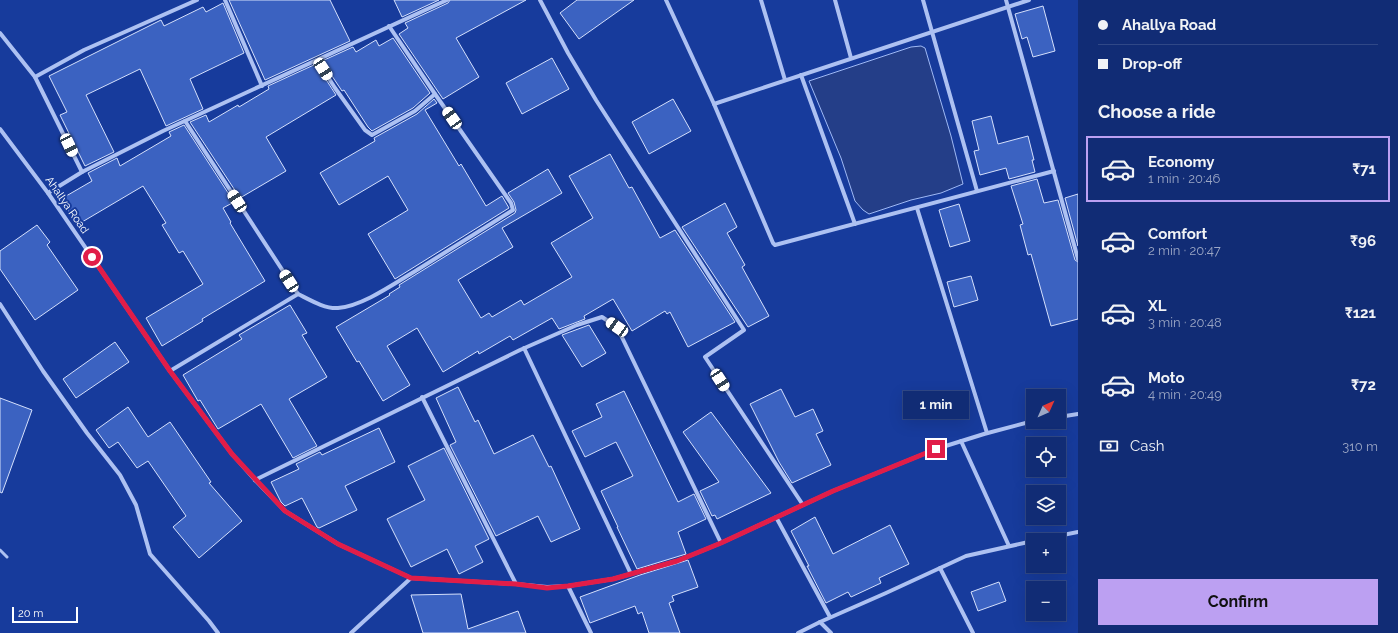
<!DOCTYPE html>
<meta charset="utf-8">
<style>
:root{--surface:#112c75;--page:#1a347a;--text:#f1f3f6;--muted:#9ca7c5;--line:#304887;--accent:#bca0f2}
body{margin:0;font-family:Raleway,sans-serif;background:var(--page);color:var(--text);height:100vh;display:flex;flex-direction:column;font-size:15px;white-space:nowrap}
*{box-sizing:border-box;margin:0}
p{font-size:13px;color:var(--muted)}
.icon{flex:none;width:22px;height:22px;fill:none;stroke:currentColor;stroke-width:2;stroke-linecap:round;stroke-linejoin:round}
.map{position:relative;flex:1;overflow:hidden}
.sheet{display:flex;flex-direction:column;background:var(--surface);width:320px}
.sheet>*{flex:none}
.guide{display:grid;align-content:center;height:88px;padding:0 20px;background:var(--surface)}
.needle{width:26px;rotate:45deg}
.tools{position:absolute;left:1026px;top:389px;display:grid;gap:8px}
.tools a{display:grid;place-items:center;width:40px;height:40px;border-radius:0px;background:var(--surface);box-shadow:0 4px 16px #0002,0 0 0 1px var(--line);font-size:20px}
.scale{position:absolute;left:12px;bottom:10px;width:66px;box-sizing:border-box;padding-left:4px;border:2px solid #fff;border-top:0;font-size:11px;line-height:14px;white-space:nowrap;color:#fff;-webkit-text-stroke:3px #173b9c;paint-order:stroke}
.end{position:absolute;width:18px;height:18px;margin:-9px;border:5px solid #e11d48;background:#fff;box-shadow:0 0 0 2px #fff}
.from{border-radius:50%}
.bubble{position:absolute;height:28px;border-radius:0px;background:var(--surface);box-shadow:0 4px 16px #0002,0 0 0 1px var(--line);font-size:13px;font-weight:700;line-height:28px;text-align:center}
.car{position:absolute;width:12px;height:24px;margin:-12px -6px;border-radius:5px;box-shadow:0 0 3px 1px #0007;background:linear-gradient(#fff 24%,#345 0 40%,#fff 0 76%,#345 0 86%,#fff 0)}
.guide b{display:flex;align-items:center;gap:14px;height:38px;font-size:15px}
.guide b+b{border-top:1px solid var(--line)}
.guide i{width:10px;height:10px;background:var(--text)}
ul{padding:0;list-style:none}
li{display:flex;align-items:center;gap:12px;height:66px;margin:0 8px 6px;padding:0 12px;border:2px solid transparent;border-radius:0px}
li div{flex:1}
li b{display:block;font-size:15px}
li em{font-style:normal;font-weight:700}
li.selected{border-color:var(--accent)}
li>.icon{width:36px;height:36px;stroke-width:1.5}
h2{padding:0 20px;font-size:18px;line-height:48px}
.pay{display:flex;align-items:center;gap:10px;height:44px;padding:0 20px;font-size:15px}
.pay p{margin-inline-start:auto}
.primary-button{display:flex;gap:8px;margin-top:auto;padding:8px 20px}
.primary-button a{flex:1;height:46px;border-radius:0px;background:var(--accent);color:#111;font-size:16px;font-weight:700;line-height:46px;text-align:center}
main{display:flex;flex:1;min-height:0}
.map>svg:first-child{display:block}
.water{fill:#243e88;stroke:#9fb9f5}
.building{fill:#3b62c1;stroke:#d5e0fc}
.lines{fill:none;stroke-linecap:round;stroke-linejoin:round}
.lane{stroke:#adc1f2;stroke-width:3}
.street{stroke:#adc1f2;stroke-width:4}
.route{stroke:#e11d48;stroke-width:5}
.labels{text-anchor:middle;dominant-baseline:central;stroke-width:4;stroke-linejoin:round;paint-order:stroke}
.street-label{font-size:11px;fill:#fff;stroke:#173b9c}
</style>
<main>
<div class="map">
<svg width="1078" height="633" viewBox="0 0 1078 633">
<rect width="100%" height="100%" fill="#173b9c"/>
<polygon class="water" points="921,46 925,48 951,136 963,184 941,193 911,200 869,214 863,210 855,201 841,158 809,81 911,47"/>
<g class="building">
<polygon points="229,0 330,0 350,41 265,80"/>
<polygon points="394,0 439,0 402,17"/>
<polygon points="450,0 526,0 456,38 479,77 443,99 399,34 408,28 405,23 448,3"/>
<polygon points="577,0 634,0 579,39 560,13"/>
<polygon points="223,3 244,53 190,79 203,109 166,126 140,69 86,95 114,152 85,166 60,115 67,112 49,76 161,20 164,26 203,7 206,12"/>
<polygon points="1043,6 1055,51 1033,57 1027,37 1022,39 1015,14"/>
<polygon points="393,38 430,93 413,108 372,131 368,127 344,90 342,91 322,61 353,47 356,52 376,40 379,46"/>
<polygon points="552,58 569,89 522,114 506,83"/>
<polygon points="316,64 336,95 266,137 286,171 240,198 190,122 206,115 209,122 238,105 239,107 269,89 268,86"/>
<polygon points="434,99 437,103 425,110 459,166 461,164 486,206 502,196 509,208 395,279 368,234 408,210 388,176 339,205 320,173 375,141 374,138 417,114"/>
<polygon points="673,99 691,131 649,154 632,122"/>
<polygon points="991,116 998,144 1028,136 1034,160 1032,160 1035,172 1009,179 1006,168 980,175 974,151 979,150 972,121"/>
<polygon points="184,125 234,202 223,208 231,222 230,223 265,281 202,319 203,321 162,346 146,318 203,284 183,251 179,253 162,225 166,223 143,186 77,225 61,199 92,181 88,173 117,158 120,166 171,136 169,132"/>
<polygon points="610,154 629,188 632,187 660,238 675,230 735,322 688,347 670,312 667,314 665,311 632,331 613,299 584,316 585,319 559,329 552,318 513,340 510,336 479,354 478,351 443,372 417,328 387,346 410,385 383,401 359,361 357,362 336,327 390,295 389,294 400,287 399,285 515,213 516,210 514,202 508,193 548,169 562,193 502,228 513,247 458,280 481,318 489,313 492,317 521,300 524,305 572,277 551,243 593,218 569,176"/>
<polygon points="1037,179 1044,203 1058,200 1075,260 1078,262 1078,319 1051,326 1031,254 1028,255 1020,225 1023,224 1011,186"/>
<polygon points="1078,194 1078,246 1065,198"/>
<polygon points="725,203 737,227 727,233 745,265 742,267 769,316 748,327 682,227"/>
<polygon points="959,204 970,241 950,247 939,210"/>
<polygon points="37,225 50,242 47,245 78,290 35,320 0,269 0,251"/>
<polygon points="971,276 978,300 954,307 947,282"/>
<polygon points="290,305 307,333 302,335 327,377 289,399 317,446 293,458 261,404 218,429 200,400 198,401 183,375 242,339 239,335"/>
<polygon points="589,325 606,353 582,367 562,335"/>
<polygon points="115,342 129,362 76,398 63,379"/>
<polygon points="458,387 475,422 478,420 494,454 533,435 549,467 551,466 580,529 551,542 538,516 496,536 450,445 456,442 436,398"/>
<polygon points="781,389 795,417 813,409 823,431 816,434 831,465 792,483 779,462 750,404"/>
<polygon points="624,391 678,502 694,494 706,519 678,532 686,554 637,569 617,527 618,527 601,491 633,476 616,442 585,457 572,431 602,417 596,404"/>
<polygon points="0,398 32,410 2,493 0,492"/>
<polygon points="128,407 148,437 170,422 211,482 209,483 242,521 199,558 173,527 186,516 148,461 137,468 118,442 109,448 96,430"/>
<polygon points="711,412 771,493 717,519 715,515 712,516 700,491 719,482 683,432"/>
<polygon points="379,428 395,462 345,486 357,510 319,528 317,527 302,498 285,506 281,502 271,482 299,469 296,464 320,452 322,455"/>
<polygon points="444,448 489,539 475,546 483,562 459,574 447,549 411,567 387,519 425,500 408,466"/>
<polygon points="815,517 833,554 890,525 909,564 879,578 881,583 851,597 848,592 826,603 807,566 809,566 791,531"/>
<polygon points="688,560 698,587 672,596 674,601 669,603 680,633 649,633 642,612 638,614 635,606 590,623 580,597 640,575"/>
<polygon points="999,582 1006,601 978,611 971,592"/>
<polygon points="461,594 468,629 518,611 526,633 423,633 411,595"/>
</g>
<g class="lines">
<polyline class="lane" points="0,550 7,557"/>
<g class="street">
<polyline points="225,0 262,86"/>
<polyline points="540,0 568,53 596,100 744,330 705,357 803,505"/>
<polyline points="666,0 714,104 773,243 775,245 1054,171"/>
<polyline points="761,0 785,80"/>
<polyline points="835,0 851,58"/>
<polyline points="923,0 977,191"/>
<polyline points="1006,0 1078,259"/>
<polyline points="0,33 35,77"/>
<polyline points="317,60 335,88 365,130 372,135 415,111 435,94"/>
<polyline points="801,75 855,224"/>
<polyline points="714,104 1029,0"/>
<polyline points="185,121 298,294"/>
<polyline points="0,129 48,193 170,371 232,454 255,480 285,511 338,544 411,578 516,584 547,587 568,586 613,579 677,561 721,543 833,491 936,449 984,434 1033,421"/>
<polyline points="82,172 35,77 84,50 197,0"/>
<polyline points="48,193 82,172 163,131 447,0"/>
<polyline points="917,208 987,433"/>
<polyline points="0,304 43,371 87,433 120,475 136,505 150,554 209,621 218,633"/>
<polyline points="524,348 631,574"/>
<path d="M170 371 298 294C310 300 325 309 338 308 363 306 395 283 417 270 449 250 481 230 513 210L511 203 435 94 389 26"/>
<polyline points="422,397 516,584"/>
<polyline points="1059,417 1078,414"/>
<polyline points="961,441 1009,546"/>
<polyline points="255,480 520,350 577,325 602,317 617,327 721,543"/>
<polyline points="776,517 830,617"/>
<polyline points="1038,540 1078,532"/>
<polyline points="940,568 973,633"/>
<polyline points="568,586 591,633"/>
<polyline points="820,622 831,633"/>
<polyline points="351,633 411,578"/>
<polyline points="798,633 820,622 886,593 966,556 1033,541"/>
</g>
</g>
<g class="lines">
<polyline class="route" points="92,257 170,371 232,454 285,511 338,544 411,578 516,584 547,588 568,586 613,579 677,561 721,543 833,491 936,449"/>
</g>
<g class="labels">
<g class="street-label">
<text transform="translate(67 205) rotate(55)">Ahallya Road</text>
</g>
</g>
</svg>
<div class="tools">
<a><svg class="needle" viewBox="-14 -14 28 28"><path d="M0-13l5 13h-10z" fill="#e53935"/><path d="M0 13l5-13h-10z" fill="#9ca7c5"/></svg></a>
<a><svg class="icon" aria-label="locate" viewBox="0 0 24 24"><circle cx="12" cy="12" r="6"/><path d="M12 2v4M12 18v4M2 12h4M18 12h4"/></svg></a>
<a><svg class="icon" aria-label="layers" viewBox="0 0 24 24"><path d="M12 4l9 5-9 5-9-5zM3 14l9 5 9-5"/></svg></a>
<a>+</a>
<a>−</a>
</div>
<div class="scale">20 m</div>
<i class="end from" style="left:92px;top:257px"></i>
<i class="end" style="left:936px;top:449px"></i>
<div class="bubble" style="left:903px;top:391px;width:66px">1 min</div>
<i class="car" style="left:323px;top:69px;rotate:147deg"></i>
<i class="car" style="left:452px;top:118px;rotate:325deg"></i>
<i class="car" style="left:69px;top:145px;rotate:154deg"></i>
<i class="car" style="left:237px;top:201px;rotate:327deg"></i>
<i class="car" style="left:289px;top:281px;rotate:327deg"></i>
<i class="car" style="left:617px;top:327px;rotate:304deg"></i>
<i class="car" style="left:720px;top:380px;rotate:147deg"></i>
</div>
<section class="sheet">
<div class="guide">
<b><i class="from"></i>Ahallya Road</b>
<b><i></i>Drop-off</b>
</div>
<h2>Choose a ride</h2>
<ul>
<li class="selected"><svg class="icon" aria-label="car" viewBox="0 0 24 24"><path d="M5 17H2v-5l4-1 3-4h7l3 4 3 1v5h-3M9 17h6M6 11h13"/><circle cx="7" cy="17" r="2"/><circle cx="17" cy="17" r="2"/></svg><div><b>Economy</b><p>1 min · 20:46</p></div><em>₹71</em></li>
<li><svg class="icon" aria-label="car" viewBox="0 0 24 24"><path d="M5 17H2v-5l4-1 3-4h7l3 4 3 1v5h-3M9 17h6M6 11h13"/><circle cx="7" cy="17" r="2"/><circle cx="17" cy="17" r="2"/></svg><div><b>Comfort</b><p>2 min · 20:47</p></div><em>₹96</em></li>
<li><svg class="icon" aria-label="car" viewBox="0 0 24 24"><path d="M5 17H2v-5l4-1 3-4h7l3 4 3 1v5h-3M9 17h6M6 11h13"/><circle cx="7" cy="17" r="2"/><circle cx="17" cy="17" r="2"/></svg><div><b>XL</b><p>3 min · 20:48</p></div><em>₹121</em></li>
<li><svg class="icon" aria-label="car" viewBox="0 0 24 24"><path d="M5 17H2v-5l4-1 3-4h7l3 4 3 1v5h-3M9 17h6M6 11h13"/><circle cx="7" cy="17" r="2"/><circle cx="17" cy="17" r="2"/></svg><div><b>Moto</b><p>4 min · 20:49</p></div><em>₹72</em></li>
</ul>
<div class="pay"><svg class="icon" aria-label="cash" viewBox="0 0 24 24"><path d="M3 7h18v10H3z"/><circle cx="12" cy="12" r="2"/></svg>Cash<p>310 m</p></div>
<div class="primary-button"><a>Confirm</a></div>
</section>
</main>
